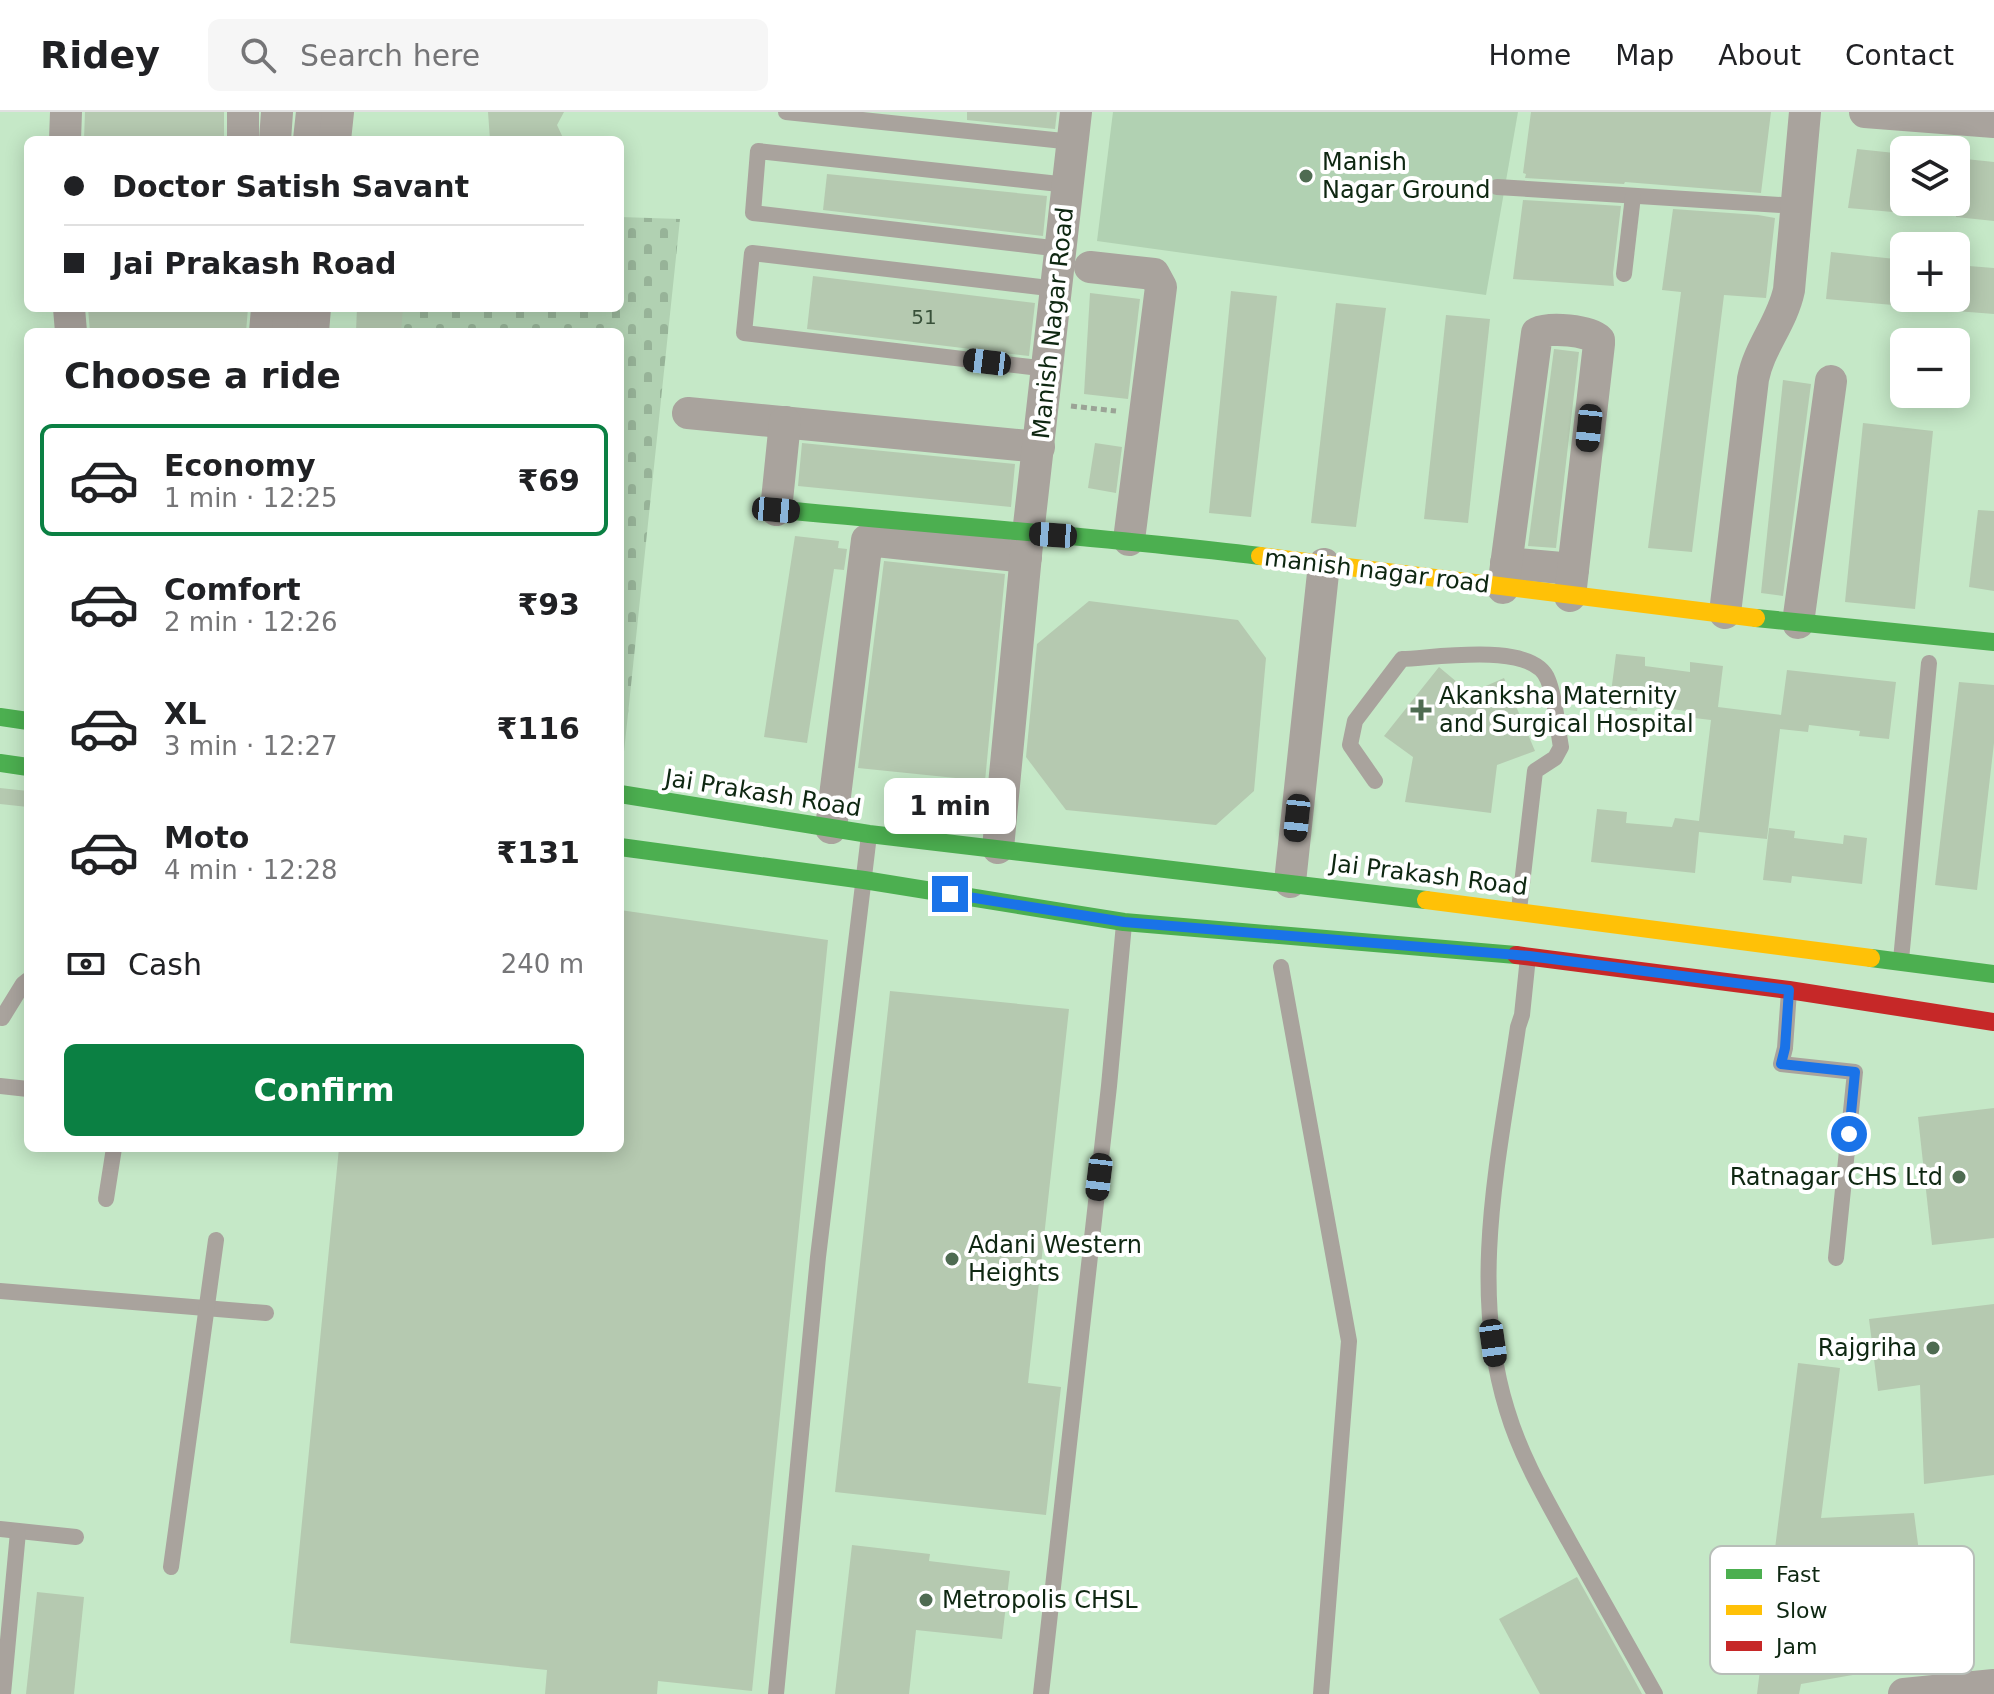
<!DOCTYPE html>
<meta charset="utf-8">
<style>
:root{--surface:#fff;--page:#f6f6f6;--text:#202124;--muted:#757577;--line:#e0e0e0;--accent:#0b8043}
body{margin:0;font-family:"DejaVu Sans",sans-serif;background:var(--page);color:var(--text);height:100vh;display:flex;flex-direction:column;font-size:30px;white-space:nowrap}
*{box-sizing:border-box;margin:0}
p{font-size:26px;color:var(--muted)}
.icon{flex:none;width:44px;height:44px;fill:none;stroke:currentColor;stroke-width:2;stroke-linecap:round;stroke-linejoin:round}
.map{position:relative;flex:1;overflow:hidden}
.details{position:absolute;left:24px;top:216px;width:600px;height:824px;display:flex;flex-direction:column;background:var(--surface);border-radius:12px;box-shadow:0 4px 20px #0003}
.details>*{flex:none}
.top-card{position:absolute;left:24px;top:24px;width:600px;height:176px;border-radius:12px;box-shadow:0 4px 20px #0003;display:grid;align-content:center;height:176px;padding:0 40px;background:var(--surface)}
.controls{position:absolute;left:1890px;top:24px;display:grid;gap:16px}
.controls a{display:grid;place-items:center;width:80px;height:80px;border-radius:12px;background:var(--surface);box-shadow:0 4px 20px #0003;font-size:40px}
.end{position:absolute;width:36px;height:36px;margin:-18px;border:10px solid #1a73e8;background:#fff;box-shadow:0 0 0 4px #fff}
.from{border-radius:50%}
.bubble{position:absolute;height:56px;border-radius:12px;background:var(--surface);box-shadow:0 4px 20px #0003;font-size:26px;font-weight:700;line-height:56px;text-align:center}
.car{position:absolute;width:24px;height:48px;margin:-24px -12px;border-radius:10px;box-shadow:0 0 6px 2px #0007;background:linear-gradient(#222 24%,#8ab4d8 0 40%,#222 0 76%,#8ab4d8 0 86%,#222 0)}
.top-card b{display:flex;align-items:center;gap:28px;height:76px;font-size:30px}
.top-card b+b{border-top:2px solid var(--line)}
.top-card i{width:20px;height:20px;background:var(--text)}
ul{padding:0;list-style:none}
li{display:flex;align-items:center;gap:24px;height:112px;margin:0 16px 12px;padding:0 24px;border:4px solid transparent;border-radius:12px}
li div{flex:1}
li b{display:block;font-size:30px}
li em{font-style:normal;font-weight:700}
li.active{border-color:var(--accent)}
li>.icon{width:72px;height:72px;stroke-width:1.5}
h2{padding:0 40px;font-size:36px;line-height:96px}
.pay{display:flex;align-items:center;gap:20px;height:88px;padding:0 40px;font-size:30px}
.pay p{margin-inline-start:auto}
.primary-button{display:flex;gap:16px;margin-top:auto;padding:16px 40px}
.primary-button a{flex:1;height:92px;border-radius:12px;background:var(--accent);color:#fff;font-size:32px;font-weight:700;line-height:92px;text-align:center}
header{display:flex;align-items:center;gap:48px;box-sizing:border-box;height:112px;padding:0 40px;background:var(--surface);border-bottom:2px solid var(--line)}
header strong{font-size:38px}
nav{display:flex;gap:44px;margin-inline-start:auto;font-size:28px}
.search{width:560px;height:72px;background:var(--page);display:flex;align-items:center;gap:20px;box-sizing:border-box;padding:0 28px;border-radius:12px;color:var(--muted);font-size:30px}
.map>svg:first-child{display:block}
.cemetery{fill:url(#cemetery-stones)}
.green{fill:#b1d1b2}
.building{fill:#b5c9b0}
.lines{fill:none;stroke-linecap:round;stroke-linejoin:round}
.path{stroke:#9ba396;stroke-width:5;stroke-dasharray:6 4;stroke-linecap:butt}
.lane{stroke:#a9a39d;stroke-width:16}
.street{stroke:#a9a39d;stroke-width:32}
.fast{stroke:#4caf50;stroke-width:18}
.slow{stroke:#ffc107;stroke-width:18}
.jam{stroke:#c62828;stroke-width:18}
.route{stroke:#1a73e8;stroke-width:10}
.poi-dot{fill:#4e6b51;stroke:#fff;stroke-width:3}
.labels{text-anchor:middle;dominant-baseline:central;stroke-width:8;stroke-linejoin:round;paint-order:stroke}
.number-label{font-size:20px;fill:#385039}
.poi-label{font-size:24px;fill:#0e2711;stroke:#fff;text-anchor:start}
.street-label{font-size:24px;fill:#0e2711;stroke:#fff}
.key{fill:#fff;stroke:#b7beb8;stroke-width:2}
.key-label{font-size:22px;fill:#0e2711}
</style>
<header>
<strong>Ridey</strong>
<div class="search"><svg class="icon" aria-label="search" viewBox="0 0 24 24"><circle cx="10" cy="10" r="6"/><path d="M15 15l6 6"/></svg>Search here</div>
<nav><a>Home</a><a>Map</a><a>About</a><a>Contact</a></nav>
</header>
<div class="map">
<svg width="1994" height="1582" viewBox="0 0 1994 1582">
<defs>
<pattern id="cemetery-stones" width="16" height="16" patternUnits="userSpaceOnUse" patternTransform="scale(2)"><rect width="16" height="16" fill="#b1d1b2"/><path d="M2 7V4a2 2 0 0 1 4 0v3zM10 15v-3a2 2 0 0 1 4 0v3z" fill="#97b398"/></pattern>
</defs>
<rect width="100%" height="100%" fill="#c5e8c7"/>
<polygon class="cemetery" points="620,105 680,107 622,659 620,658 620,220 362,220 363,196 620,196"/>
<polygon class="green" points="1113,0 1518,0 1486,183 1097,129"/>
<g class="building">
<polygon points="85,0 224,0 224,28 84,28"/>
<polygon points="488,0 564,0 557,13 564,28 490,28"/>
<polygon points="967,0 1057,0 1055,17 967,8"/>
<polygon points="1531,0 1771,0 1761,81 1625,70 1624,72 1525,66 1526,62 1523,61"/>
<polygon points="1857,37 1904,42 1904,101 1848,96"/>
<polygon points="1956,46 1994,50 1994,109 1956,105"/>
<polygon points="827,62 1047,84 1043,124 823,98"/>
<polygon points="1523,88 1621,94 1613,161 1614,174 1513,167"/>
<polygon points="1673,97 1758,103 1775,106 1766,186 1724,183 1692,440 1648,436 1681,180 1662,178"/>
<polygon points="1831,140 1904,148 1904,194 1826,187"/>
<polygon points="1956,153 1994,156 1994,202 1956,199"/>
<polygon points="813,164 1035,191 1029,244 807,217"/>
<polygon points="1231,179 1277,184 1251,405 1209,401"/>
<polygon points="1090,181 1140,187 1128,287 1084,282"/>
<polygon points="1336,191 1386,196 1356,415 1311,411"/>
<polygon points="88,196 248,196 246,220 90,220"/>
<polygon points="357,196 403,196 401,220 356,220"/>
<polygon points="1446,203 1490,207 1468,411 1424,407"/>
<polygon points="1554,237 1579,240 1556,436 1528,434"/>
<polygon points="1783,268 1811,272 1783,484 1761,481"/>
<polygon points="1863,311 1933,319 1915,497 1845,490"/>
<polygon points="802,331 1015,352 1011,395 798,374"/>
<polygon points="1095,331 1122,335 1116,381 1088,376"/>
<polygon points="1978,398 1994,399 1994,479 1969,475"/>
<polygon points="795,424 839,429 838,436 847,437 844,458 834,457 807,631 764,625"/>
<polygon points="884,449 1005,462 985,669 858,656"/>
<polygon points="1089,489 1238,508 1266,546 1254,679 1216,713 1066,698 1026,645 1037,532"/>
<polygon points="1616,542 1645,545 1645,554 1690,560 1690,550 1723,554 1718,595 1781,603 1787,558 1896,570 1889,627 1859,624 1860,619 1809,613 1808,620 1780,617 1767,727 1699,720 1695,761 1591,750 1597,697 1627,700 1626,711 1672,715 1675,706 1699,709 1711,608 1686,605 1687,599 1638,593 1637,599 1609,596"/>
<polygon points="1439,555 1470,581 1504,566 1535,639 1497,653 1491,701 1405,690 1413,645 1384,624"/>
<polygon points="1959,570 1994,573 1994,631 1977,778 1935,773"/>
<polygon points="0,676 28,679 28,695 0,692"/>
<polygon points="1769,716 1795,719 1794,726 1843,732 1844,723 1867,726 1862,772 1792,764 1791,771 1763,768"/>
<polygon points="620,798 828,828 752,1579 658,1569 657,1582 545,1582 547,1558 290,1531 339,1036 620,1036"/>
<polygon points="890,879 1069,897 1028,1271 1061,1275 1046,1403 835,1380"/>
<polygon points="1994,996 1994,1126 1932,1133 1918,1005"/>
<polygon points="1994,1192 1994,1363 1924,1372 1920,1273 1878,1279 1869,1207"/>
<polygon points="1798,1251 1840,1256 1821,1406 1914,1401 1933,1549 1801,1572 1799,1582 1757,1582"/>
<polygon points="852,1433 930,1442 929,1449 1010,1459 1002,1527 916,1518 909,1582 835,1582"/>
<polygon points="1577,1465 1630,1560 1642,1582 1540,1582 1499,1507"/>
<polygon points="37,1480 84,1485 74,1582 26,1582"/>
</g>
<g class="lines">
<polyline class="path" points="1071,294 1116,299"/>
<g class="lane">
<polyline points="786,0 1073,30"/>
<polyline points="1497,75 1796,94"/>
<polyline points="1061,137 753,101 758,39 1068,73"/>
<polyline points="1624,162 1633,84"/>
<polyline points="1048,257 744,221 752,141 1057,177"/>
<path d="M1375 669 1350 633 1355 609 1402 547C1436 546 1534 529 1548 568 1556 588 1557 614 1561 635L1555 646 1535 659 1519 798"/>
<path d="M1528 845 1522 903 1518 915C1500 1041 1468 1173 1507 1298 1521 1345 1546 1387 1569 1429 1598 1480 1626 1531 1655 1582"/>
<polyline points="1901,848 1929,551"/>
<polyline points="1281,855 1349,1229 1321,1582"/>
<polyline points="1789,879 1785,936 1781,952 1855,960 1836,1146"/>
<polyline points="2,906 23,872 28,868"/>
<polyline points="0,974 28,977"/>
<polyline points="106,1087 114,1036"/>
<polyline points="0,1179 266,1201"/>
<polyline points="0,1417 76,1425"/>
<polyline points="171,1455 216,1128"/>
<polyline points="3,1582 18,1420"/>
<polyline points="776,1582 818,1145 869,723"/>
<polyline points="1041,1582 1109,974 1124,812"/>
</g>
<g class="street">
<polyline points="1865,0 1994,10"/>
<polyline points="243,27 243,0"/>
<polyline points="65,28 66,0"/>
<polyline points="275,28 277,0"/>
<polyline points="309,28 312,0"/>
<polyline points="335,28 338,0"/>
<polyline points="1090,155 1154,162 1161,175 1129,428"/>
<polyline points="69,196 71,220"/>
<polyline points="265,220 267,196"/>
<polyline points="288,220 290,196"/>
<polyline points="313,220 315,196"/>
<polyline points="688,301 1039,335"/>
<polyline points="776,398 785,310"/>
<polyline points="1506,451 1573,457"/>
<path d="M1503 476 1537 221C1550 215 1588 218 1599 228V232L1570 484"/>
<path d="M1725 501 1753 267C1759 235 1782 211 1789 178L1805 0"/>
<polyline points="1798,511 1831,269"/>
<polyline points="831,716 867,428 1026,445"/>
<polyline points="998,736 1028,422 1076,0"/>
<polyline points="1290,770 1324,452"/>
<polyline points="1904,1582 1994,1573"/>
</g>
<g class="fast">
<path d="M773 397C935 413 1098 424 1260 444"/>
<polyline points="1756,506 1994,530"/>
<polyline points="0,605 28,609"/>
<polyline points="0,651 28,655"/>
<polyline points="620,682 869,722 1426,788"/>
<polyline points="620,735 864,768 1124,810 1516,843"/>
<polyline points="1871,846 1994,862"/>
</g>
<g class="slow">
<polyline points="1260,444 1756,506"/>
<polyline points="1426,788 1871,846"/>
</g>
<polyline class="jam" points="1516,843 1789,878 1994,910"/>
</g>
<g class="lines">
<polyline class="route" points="950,782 1124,810 1529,844 1789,878 1785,936 1781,952 1855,960 1849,1022"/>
</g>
<g class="poi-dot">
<circle cx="1306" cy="64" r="8"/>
<path d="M1417 586h8v8h8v8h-8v8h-8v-8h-8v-8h8z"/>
<circle cx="1959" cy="1065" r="8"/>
<circle cx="952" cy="1147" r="8"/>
<circle cx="1933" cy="1236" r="8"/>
<circle cx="926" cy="1488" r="8"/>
</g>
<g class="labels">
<g class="number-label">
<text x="924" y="205">51</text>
</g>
<g class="poi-label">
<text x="1322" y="50">Manish<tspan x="1322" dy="28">Nagar Ground</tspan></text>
<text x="1439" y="584">Akanksha Maternity<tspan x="1439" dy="28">and Surgical Hospital</tspan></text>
<text x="1943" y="1065" text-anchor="end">Ratnagar CHS Ltd</text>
<text x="968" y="1133">Adani Western<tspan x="968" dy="28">Heights</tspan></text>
<text x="1917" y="1236" text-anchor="end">Rajgriha</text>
<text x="942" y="1488">Metropolis CHSL</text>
</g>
<g class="street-label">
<text transform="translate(1053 211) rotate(-84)">Manish Nagar Road</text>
<text transform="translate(1377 459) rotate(7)">manish nagar road</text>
<text transform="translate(763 681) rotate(9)">Jai Prakash Road</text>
<text transform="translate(1429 763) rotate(7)">Jai Prakash Road</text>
</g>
</g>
<rect x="1710" y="1434" width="264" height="128" rx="12" class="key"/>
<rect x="1726" y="1457" width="36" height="10" fill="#4caf50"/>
<rect x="1726" y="1493" width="36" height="10" fill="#ffc107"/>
<rect x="1726" y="1529" width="36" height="10" fill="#c62828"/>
<g class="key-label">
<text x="1776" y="1470">Fast</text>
<text x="1776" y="1506">Slow</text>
<text x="1776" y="1542">Jam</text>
</g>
</svg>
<div class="controls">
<a><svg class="icon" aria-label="layers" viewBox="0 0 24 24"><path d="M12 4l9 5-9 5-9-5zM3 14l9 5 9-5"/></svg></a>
<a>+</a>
<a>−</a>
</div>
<i class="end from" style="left:1849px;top:1022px"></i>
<i class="end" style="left:950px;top:782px"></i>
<div class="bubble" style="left:884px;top:666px;width:132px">1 min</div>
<i class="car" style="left:987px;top:250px;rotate:277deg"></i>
<i class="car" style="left:1589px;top:316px;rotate:186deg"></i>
<i class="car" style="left:776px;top:398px;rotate:95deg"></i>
<i class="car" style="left:1053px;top:423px;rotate:274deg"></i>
<i class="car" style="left:1297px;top:706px;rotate:186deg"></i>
<i class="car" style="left:1099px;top:1065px;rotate:187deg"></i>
<i class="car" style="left:1493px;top:1231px;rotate:172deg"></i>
<div class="top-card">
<b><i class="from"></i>Doctor Satish Savant</b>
<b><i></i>Jai Prakash Road</b>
</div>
<section class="details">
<h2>Choose a ride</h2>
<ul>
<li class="active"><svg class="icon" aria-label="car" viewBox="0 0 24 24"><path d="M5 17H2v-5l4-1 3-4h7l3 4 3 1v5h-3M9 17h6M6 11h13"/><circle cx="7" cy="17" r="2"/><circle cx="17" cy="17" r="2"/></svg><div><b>Economy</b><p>1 min · 12:25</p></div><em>₹69</em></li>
<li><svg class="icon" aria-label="car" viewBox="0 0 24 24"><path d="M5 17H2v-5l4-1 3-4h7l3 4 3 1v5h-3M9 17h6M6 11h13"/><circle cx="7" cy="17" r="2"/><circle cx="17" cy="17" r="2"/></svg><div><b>Comfort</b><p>2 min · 12:26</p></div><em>₹93</em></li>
<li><svg class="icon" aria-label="car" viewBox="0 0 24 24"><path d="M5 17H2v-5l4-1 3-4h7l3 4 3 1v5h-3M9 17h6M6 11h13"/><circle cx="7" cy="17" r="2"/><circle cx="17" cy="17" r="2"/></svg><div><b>XL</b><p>3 min · 12:27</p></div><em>₹116</em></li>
<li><svg class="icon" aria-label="car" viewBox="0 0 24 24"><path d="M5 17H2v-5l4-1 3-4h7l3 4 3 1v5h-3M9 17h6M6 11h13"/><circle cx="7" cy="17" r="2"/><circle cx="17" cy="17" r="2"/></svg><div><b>Moto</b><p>4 min · 12:28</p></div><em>₹131</em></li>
</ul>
<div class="pay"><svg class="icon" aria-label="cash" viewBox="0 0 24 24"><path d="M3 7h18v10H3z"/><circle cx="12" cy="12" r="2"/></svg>Cash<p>240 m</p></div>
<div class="primary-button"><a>Confirm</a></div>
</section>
</div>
